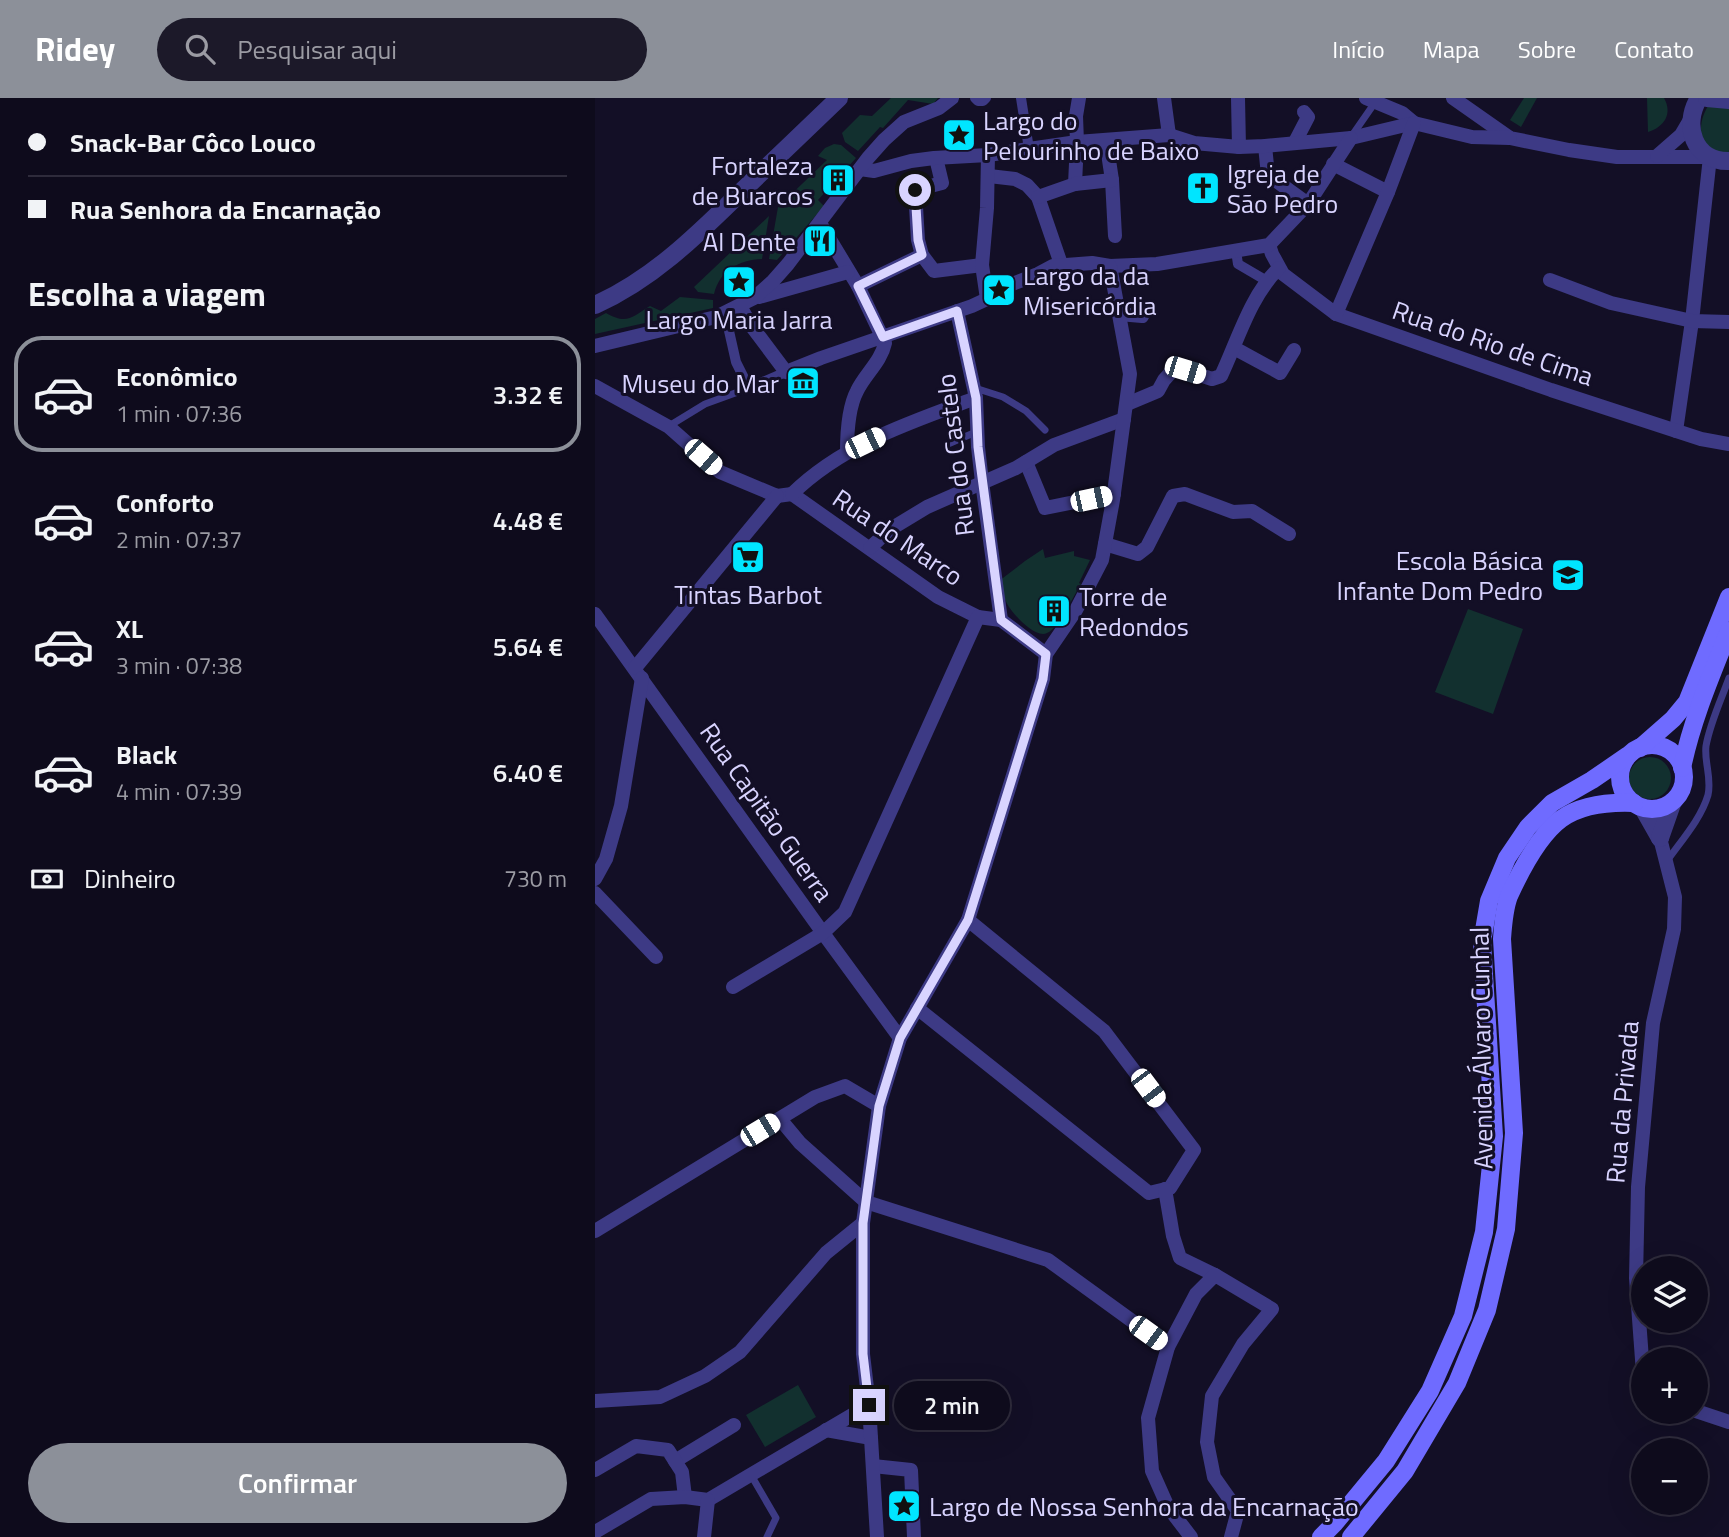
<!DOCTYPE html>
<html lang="pt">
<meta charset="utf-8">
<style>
:root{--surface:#0e0b1c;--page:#1c1929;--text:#f1f3f6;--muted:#9b9ba3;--line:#2e2b3b;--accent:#8c9099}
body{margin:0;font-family:"Titillium Web",sans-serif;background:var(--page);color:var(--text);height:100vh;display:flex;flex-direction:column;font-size:26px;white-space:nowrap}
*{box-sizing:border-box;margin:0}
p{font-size:23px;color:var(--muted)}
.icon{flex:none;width:38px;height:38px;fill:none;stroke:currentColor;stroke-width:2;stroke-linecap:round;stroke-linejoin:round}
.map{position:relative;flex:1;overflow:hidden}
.details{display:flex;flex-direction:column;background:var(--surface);width:595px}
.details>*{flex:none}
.guide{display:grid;align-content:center;height:154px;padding:0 28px;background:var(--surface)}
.buttons{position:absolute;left:1036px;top:1158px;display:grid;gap:14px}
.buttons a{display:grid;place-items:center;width:77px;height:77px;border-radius:50%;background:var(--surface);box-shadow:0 7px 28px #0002,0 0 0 2px var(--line);font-size:35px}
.end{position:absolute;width:32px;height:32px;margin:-16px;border:9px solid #d9d4ff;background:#111;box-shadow:0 0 0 4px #111}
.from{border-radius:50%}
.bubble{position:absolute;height:49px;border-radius:24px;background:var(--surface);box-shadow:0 7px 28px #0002,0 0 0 2px var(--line);font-size:23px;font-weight:600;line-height:49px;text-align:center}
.car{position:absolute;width:21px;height:42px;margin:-21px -10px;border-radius:9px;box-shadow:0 0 5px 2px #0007;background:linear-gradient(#fff 24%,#345 0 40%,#fff 0 76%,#345 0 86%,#fff 0)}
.guide b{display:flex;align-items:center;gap:24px;height:66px;font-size:26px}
.guide b+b{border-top:2px solid var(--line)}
.guide i{width:18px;height:18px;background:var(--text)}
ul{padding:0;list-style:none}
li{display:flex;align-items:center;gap:21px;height:116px;margin:0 14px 10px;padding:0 14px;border:4px solid transparent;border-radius:28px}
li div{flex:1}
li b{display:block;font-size:26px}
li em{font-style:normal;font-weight:600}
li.on{border-color:var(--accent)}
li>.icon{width:63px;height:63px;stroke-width:1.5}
h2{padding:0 28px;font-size:32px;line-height:84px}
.pay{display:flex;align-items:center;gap:18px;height:77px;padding:0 28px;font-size:26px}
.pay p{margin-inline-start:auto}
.primary-button{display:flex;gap:14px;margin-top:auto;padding:14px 28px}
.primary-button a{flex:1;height:80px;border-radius:42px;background:var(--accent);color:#fff;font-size:28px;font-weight:600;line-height:80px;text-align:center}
header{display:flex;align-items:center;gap:42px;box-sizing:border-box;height:98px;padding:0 35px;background:var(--accent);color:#fff}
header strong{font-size:33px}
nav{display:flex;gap:38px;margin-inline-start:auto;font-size:24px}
.search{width:490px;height:63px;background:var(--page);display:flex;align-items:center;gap:18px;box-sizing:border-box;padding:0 24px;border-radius:38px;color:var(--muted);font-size:26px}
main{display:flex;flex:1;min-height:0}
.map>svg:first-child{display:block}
.green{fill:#12302f}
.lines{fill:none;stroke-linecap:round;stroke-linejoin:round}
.service{stroke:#3d3a85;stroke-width:7}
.pedestrian{stroke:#3d3a85;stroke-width:10}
.minor{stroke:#3d3a85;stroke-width:14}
.tertiary{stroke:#3d3a85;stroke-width:18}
.secondary{stroke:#6f6bff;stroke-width:18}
.route{stroke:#d9d4ff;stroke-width:9}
.labels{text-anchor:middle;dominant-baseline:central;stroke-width:6;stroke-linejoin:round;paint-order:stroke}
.poi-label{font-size:26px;fill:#d9d4ff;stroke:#130f26;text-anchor:start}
.street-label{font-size:26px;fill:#d9d4ff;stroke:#130f26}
</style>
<header>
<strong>Ridey</strong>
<div class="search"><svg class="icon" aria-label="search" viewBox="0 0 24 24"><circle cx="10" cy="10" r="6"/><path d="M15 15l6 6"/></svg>Pesquisar aqui</div>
<nav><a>Início</a><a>Mapa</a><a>Sobre</a><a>Contato</a></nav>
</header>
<main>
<section class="details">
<div class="guide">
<b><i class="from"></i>Snack-Bar Côco Louco</b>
<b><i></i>Rua Senhora da Encarnação</b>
</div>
<h2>Escolha a viagem</h2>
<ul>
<li class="on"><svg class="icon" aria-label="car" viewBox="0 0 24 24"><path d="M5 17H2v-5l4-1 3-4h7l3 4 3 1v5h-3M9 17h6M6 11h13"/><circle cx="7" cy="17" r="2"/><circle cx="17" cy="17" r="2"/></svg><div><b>Econômico</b><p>1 min · 07:36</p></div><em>3.32 €</em></li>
<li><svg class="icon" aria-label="car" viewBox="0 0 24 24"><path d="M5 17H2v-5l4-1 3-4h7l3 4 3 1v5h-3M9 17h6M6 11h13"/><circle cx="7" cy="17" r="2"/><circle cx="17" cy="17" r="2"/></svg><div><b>Conforto</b><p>2 min · 07:37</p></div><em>4.48 €</em></li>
<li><svg class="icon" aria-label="car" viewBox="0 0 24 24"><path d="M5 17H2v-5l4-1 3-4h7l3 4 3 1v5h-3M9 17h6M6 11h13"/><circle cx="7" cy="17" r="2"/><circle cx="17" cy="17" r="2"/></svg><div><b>XL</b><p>3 min · 07:38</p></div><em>5.64 €</em></li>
<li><svg class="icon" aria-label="car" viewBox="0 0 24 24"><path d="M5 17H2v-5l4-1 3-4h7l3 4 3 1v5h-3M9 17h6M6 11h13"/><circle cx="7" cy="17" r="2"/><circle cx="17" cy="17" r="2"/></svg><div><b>Black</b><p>4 min · 07:39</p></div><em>6.40 €</em></li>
</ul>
<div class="pay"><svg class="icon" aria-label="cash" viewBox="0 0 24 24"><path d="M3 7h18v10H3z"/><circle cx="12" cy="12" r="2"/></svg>Dinheiro<p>730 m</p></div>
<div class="primary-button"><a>Confirmar</a></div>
</section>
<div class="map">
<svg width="1134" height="1439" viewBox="0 0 1134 1439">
<rect width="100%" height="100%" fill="#130f26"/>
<g class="green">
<polygon points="296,0 343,0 338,6 313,2 288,30 285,29 263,53 250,44 247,35 265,17 277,18"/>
<polygon points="929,0 942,0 926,29 915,22"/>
<path d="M1052 0H1069C1078 16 1069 29 1053 34Z"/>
<path d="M1113 8 1134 10V58C1129 56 1122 54 1117 51 1101 41 1105 21 1113 8Z"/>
<polygon points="239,46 246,47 261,60 223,102 229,108 182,162 174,161 183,109 232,62 223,58 230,50"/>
<path d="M174 118 167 161C144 162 125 172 119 196L103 194 99 189Z"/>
<path d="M85 199 118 202V210L0 236V221L11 215C32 227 37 219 55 208L66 213Z"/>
<path d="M448 451 450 460 479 453V458L495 462 484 485 486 486C479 497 463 531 452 535 441 541 420 518 414 509 409 501 407 492 404 483L430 463Z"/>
<polygon points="873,511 928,531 898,616 840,594"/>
<circle cx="1055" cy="680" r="21"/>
<polygon points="203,1287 221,1319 170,1349 151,1317"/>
</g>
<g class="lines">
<g class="service">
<polyline points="756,39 781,3"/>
<polyline points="380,290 408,299 431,313 450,332"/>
<polyline points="74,328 110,306 154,290"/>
<polyline points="353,346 381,334"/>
<path d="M1072 763C1086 743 1106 721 1113 697 1117 680 1109 664 1111 648 1115 625 1126 602 1134 580"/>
<polyline points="156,1377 181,1420 172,1439"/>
</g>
<g class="pedestrian">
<polyline points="380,0 383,3 388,3 391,0"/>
<polyline points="426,0 434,51"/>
<polyline points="641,153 643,166 672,183"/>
<polyline points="130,215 141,264 154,290 191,274"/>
</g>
<g class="minor">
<polyline points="569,0 574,37"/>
<polyline points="643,0 644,49"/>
<polyline points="771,0 807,15 819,25"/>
<polyline points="858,0 915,40 974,52 1022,59 1115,59 1097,223 1081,333"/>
<polyline points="511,42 517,82 520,138"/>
<polyline points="700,44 713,19 709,14"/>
<polyline points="670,48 673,77 713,106"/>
<polyline points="1062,58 1086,37 1096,20"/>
<polyline points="341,60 347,85 320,92 323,142 327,157 339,173 387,167"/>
<polyline points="738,66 793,94"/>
<polyline points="265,71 279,73 316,63 339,60 393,57 482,44 574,37 599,45 644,49 670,48 756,40 819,25 877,39 915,40"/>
<polyline points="394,78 420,81 432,87 443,99 466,166"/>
<polyline points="480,86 482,44 481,18 484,0"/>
<polyline points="443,99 480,86 517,82"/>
<path d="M225 125 263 188 290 245C286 264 270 276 262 293 253 310 252 335 252 354"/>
<polyline points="674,147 677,156 688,176 741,216 956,292 1106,341 1134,346"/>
<polyline points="955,182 1016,205 1097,223 1134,224"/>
<polyline points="263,188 327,157"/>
<polyline points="164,199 253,174"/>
<polyline points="392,201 387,167 392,110 393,57"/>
<polyline points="145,208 155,226 191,274 226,260 377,208 392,201 402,192 443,176 458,168 497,165 515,168 562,166 674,147 713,106 756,40"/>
<polyline points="362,213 381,300 383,349 387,384 406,522 451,556"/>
<polyline points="524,216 547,218 549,214 548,209"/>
<polyline points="741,216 793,94 819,25"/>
<polyline points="0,248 121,219 159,200 178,183 193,166 273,60 289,42 309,24 344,10 357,0"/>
<polyline points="639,250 685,275 699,252"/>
<polyline points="0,288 74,329 125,374 182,398 197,396"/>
<path d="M532 306 563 293 569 282 578 272H590L617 281 626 278C643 242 655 198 684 170"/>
<polyline points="431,364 450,410 519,396"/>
<polyline points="197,396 343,499 383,519"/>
<path d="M197 396C248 346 316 324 381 300"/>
<polyline points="510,446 543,456 552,449 578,398 590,396 638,414 657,413 694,436"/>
<polyline points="275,450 294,432 332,409 421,370 459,347 529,321"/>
<polyline points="0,516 228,835 305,940"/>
<polyline points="40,570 182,398"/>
<polyline points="0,781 11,761 26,708 47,580"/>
<polyline points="0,795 61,859"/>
<polyline points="138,889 228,835 250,814 383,519 406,522"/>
<polyline points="322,910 554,1095 575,1090 599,1052 509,933 373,822"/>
<polyline points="185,1021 205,1045 271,1104 453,1162 573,1249"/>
<polyline points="570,1091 578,1138 585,1160 620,1177"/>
<polyline points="0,1133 220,999 250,988 284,1008"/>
<polyline points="1048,1275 1041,1180 1043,1089 1058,925 1079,831 1080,799 1065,740"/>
<polyline points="0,1303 65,1299 110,1278 145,1254 231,1155 268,1125"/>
<polyline points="1101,1313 1134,1324"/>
<polyline points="231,1332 276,1340"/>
<polyline points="80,1363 139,1327"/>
<polyline points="278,1368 316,1372 319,1439"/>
<polyline points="0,1372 41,1348 73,1352 87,1374 90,1399"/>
<polyline points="0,1434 56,1401 90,1399 113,1402 274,1307"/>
<polyline points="109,1439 113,1402"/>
<polyline points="282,1439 274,1307 268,1256 268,1125 284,1008 305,940 373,822 448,581 451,556 481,512 507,462 518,402 535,276 515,168"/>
<polyline points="596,1439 573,1409 557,1373 553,1320 573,1249 601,1196 620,1177 677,1211 648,1246 617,1298 612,1344 619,1379 643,1413 636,1439"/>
</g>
<g class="tertiary">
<path d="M1104 0C1087 27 1099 64 1134 63"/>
<polyline points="1112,0 1134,2"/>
<path d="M0 207C58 181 102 137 147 93 179 62 212 31 244 0"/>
<polyline points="1048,710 1065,740"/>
<polyline points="1065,740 1078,703"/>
</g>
<g class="secondary">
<circle cx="1057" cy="679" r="32"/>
<polyline points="1045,650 1078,621 1092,604 1134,499"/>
<path d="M1087 670C1097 622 1116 578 1134 533"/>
<polyline points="726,1439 739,1426 791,1363 835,1293 868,1218 889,1134 899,1038 887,844 894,803 912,760 933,729 957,705 997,682 1032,658"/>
<path d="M756 1439 810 1373 862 1285 892 1212 911 1131 919 1035 907 841C908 827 909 811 914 798 925 774 944 737 966 721 987 706 1014 704 1039 705"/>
</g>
</g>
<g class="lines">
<polyline class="route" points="274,1307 268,1256 268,1125 284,1008 305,940 373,822 448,581 451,556 406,522 383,349 381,300 362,213 288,239 263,188 327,157 323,142 320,92"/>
</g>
<defs>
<g id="sight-square" transform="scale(1.75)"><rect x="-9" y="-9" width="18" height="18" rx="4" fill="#00e5ff" stroke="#130f26"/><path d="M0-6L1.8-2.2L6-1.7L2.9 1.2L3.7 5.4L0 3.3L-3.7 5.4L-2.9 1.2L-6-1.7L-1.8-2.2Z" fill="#111"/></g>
<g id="building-square" transform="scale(1.75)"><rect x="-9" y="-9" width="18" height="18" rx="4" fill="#00e5ff" stroke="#130f26"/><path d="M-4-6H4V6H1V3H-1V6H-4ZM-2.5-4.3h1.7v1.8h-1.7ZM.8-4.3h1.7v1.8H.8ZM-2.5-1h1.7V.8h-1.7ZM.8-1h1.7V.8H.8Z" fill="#111"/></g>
<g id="church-square" transform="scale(1.75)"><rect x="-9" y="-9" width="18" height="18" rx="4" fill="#00e5ff" stroke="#130f26"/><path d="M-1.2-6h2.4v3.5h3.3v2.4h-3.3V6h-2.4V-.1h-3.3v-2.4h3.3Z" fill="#111"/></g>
<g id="restaurant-square" transform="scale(1.75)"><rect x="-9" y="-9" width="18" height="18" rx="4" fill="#00e5ff" stroke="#130f26"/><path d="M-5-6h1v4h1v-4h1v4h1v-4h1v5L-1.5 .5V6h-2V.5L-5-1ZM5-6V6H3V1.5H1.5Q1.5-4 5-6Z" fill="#111"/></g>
<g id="museum-square" transform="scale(1.75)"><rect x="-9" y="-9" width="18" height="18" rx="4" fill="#00e5ff" stroke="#130f26"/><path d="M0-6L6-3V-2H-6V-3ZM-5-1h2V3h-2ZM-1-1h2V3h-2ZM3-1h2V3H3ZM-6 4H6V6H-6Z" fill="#111"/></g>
<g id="supermarket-square" transform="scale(1.75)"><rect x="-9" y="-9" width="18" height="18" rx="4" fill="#00e5ff" stroke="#130f26"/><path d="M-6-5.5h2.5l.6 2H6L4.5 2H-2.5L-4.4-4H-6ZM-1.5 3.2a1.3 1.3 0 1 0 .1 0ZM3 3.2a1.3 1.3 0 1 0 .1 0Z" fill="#111"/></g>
<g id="school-square" transform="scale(1.75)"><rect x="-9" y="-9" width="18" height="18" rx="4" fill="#00e5ff" stroke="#130f26"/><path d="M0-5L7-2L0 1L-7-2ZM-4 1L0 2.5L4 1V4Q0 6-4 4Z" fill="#111"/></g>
</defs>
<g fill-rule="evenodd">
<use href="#sight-square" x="364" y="37"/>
<use href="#building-square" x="243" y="82"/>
<use href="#church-square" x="608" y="90"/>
<use href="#restaurant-square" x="225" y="143"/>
<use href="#sight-square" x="144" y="184"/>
<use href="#sight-square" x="404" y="192"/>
<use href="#museum-square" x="208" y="285"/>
<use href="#supermarket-square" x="153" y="459"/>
<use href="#school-square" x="973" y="477"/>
<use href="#building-square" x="459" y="513"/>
<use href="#sight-square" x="309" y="1408"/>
</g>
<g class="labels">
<g class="poi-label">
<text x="388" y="22">Largo do<tspan x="388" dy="30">Pelourinho de Baixo</tspan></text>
<text x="218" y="67" text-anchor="end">Fortaleza<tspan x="218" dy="30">de Buarcos</tspan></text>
<text x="632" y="75">Igreja de<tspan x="632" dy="30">São Pedro</tspan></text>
<text x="201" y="143" text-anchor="end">Al Dente</text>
<text x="428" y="177">Largo da da<tspan x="428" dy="30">Misericórdia</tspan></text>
<text x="144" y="221" text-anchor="middle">Largo Maria Jarra</text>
<text x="184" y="285" text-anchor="end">Museu do Mar</text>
<text x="948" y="462" text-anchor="end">Escola Básica<tspan x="948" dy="30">Infante Dom Pedro</tspan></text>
<text x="153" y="496" text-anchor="middle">Tintas Barbot</text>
<text x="484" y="498">Torre de<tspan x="484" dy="30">Redondos</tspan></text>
<text x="334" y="1408">Largo de Nossa Senhora da Encarnação</text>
</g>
<g class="street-label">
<text transform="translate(898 245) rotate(19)">Rua do Rio de Cima</text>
<text transform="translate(360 357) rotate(-97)">Rua do Castelo</text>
<text transform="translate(303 439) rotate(34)">Rua do Marco</text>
<text transform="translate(172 714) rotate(55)">Rua Capitão Guerra</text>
<text transform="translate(886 950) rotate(-91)">Avenida Álvaro Cunhal</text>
<text transform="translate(1027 1004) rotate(-85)">Rua da Privada</text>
</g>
</g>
</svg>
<div class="buttons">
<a><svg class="icon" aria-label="layers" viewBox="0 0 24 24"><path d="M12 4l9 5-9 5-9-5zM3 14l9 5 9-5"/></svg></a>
<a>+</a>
<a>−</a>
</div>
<i class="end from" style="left:320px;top:92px"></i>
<i class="end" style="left:274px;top:1307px"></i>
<div class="bubble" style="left:299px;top:1283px;width:116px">2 min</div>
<i class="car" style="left:590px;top:272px;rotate:107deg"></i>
<i class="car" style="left:270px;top:345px;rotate:64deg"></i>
<i class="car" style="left:108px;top:359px;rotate:131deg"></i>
<i class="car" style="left:496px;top:401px;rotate:78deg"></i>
<i class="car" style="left:553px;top:990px;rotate:143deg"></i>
<i class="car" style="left:165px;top:1032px;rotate:59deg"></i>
<i class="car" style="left:553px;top:1235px;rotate:126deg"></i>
</div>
</main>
